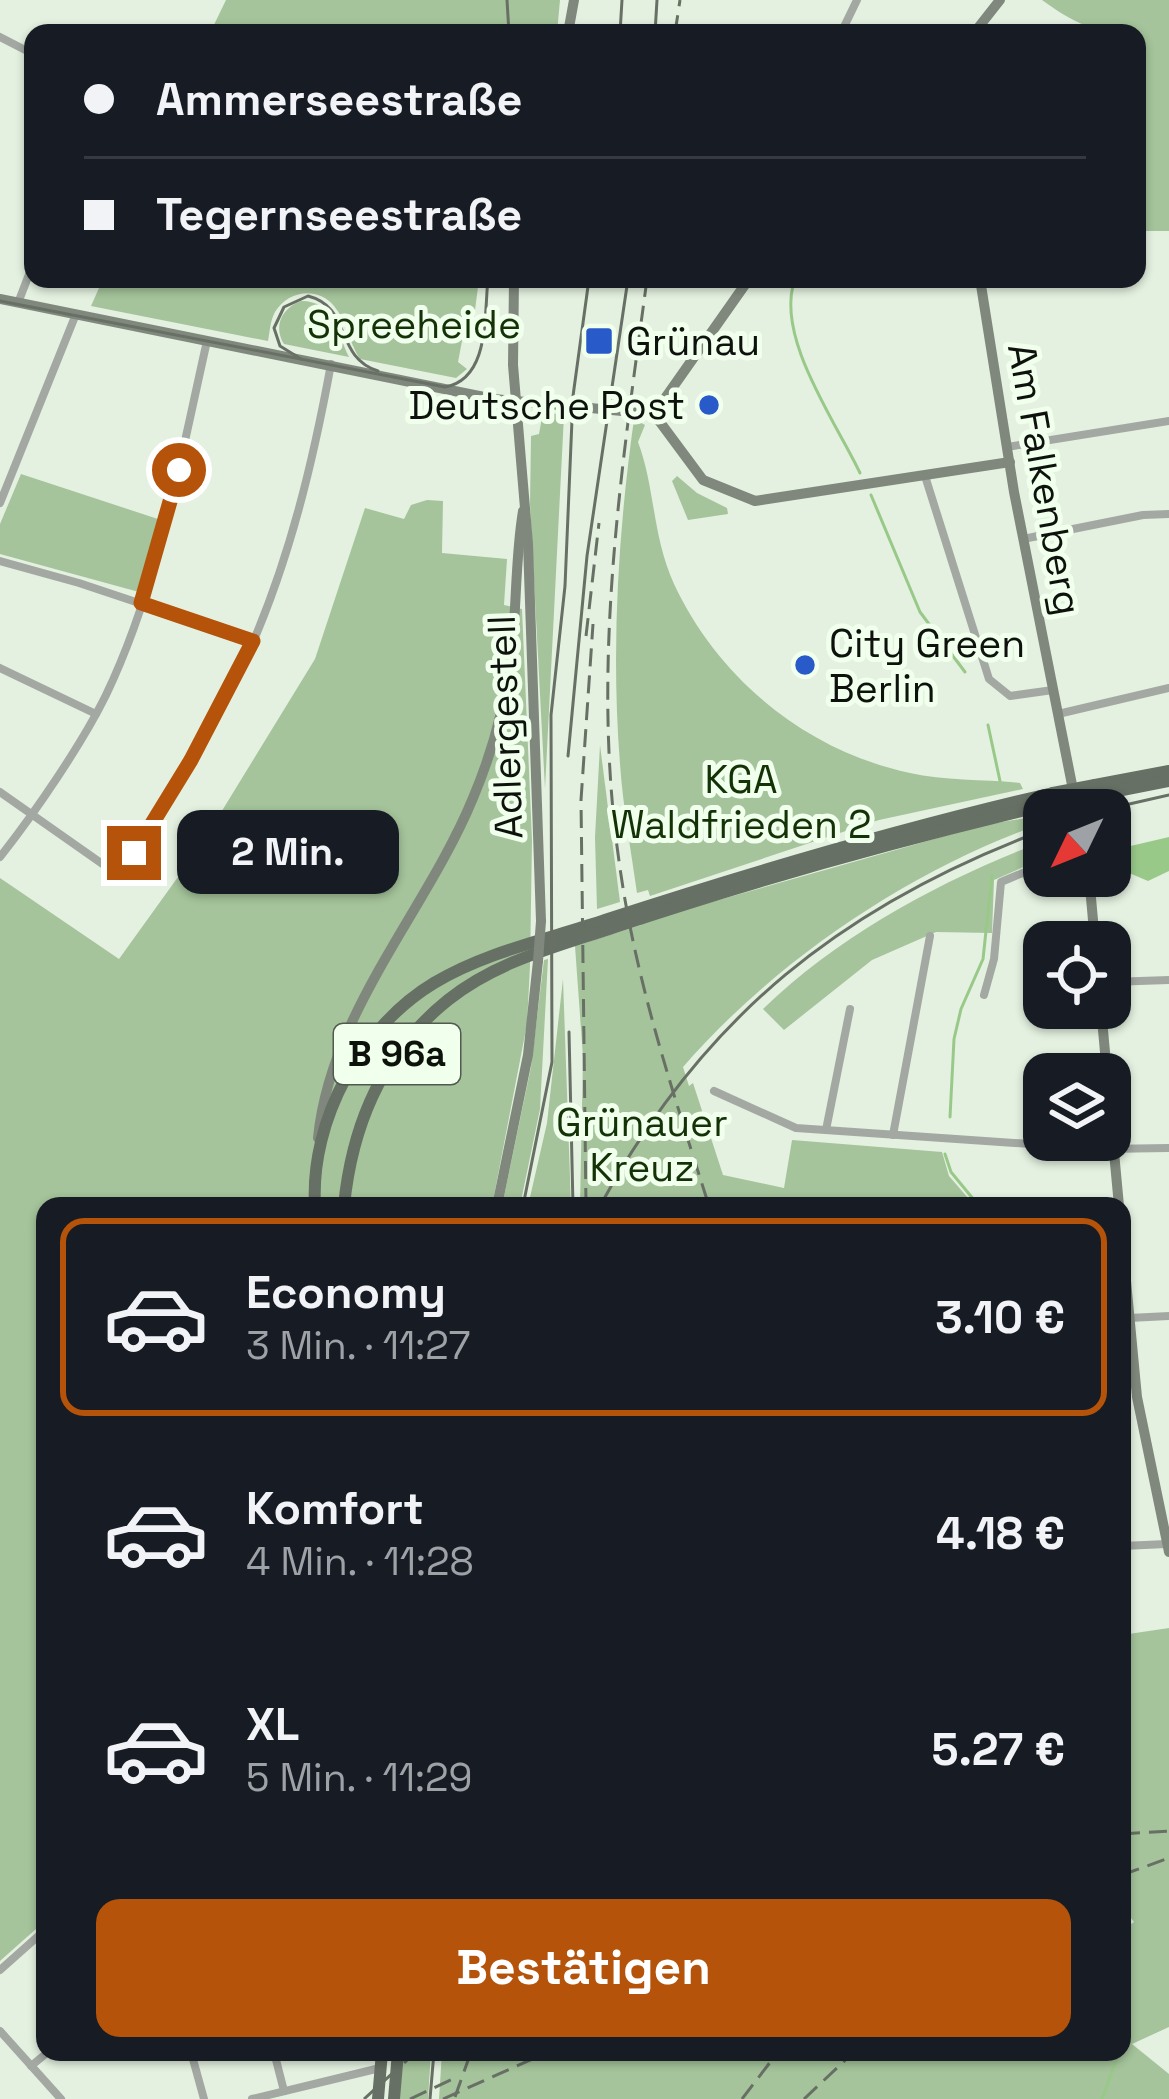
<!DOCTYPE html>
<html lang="de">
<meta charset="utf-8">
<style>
:root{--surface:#171b24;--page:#242831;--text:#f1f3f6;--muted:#9ea1a6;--line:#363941;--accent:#b45309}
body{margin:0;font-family:"Space Grotesk",sans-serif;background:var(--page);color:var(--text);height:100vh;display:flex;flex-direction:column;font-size:45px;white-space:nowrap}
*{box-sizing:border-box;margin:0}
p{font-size:39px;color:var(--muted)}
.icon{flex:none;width:66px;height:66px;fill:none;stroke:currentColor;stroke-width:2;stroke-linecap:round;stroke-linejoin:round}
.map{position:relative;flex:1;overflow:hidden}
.details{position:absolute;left:36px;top:1197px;width:1095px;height:864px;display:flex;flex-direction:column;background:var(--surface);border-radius:24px;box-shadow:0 3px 9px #0004}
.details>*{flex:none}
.banner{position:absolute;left:24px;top:24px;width:1122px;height:264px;border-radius:24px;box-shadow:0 3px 9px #0004;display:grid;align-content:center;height:264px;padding:0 60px;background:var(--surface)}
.needle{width:78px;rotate:227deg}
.tools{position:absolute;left:1023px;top:789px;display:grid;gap:24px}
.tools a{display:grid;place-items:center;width:108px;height:108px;border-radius:24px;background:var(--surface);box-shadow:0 3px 9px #0004;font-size:60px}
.end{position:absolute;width:54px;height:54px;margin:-27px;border:15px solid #b45309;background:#fff;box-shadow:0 0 0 6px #fff}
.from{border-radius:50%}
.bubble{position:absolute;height:84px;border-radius:24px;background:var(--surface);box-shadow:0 3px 9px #0004;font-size:39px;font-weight:700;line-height:84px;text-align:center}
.banner b{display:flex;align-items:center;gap:42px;height:114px;font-size:45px}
.banner b+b{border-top:3px solid var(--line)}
.banner i{width:30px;height:30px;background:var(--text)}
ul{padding:21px 0 0;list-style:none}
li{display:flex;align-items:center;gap:36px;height:198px;margin:0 24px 18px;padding:0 36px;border:6px solid transparent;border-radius:24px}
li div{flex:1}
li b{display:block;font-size:45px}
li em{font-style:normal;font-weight:700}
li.on{border-color:var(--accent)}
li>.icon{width:108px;height:108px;stroke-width:1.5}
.cta{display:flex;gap:24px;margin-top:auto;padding:24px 60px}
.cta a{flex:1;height:138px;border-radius:24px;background:var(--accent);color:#fff;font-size:48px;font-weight:700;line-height:138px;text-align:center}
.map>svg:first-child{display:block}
.green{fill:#a5c49b}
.water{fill:#99c989}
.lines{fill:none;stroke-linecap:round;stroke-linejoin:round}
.stream{stroke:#99c989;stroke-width:3}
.street{stroke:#a3a9a2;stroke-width:8}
.secondary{stroke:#80887d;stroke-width:10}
.primary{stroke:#677064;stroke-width:12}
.tram{stroke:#687065;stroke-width:3}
.rail{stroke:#687065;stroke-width:3;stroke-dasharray:18 9;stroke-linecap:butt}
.secondary-bridge{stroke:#80887d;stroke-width:10}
.primary-bridge{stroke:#677064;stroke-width:12}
.route{stroke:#b45309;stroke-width:15}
.poi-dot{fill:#285bc9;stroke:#f1ffed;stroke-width:4.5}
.labels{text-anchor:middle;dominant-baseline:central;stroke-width:10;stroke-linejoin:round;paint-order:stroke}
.shield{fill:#f1ffed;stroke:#525950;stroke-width:3}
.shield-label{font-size:36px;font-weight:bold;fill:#0e120c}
.park-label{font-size:39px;fill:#133206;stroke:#f1ffed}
.poi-label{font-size:39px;fill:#0e120c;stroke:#f1ffed;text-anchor:start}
.street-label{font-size:39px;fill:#0e120c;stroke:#f1ffed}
</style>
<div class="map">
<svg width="1169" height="2099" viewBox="0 0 1169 2099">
<rect width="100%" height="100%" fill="#e4f1e0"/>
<g class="green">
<polygon points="226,0 560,0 557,33 210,33"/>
<path d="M1042 0H1169V231H1137V33C1095 33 1075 24 1042 0Z"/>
<path d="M103 279H479L474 318 469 319 468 332 465 329 460 333 468 342 462 341 458 362 467 369 456 378 360 359C349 343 347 321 334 306 317 286 288 291 275 312 270 321 270 331 268 341L91 306Z"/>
<path d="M301 301C335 301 337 333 349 357L284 344C273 326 282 308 301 301Z"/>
<polygon points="543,412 564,415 545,789 530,504 531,436 539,434"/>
<path d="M634 419 645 425 638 442C655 487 652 535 674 584 719 680 807 751 910 773 944 781 984 779 1020 783L1023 789 879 820 650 896 648 890 637 893C631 850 623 807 620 764 611 649 618 533 634 419Z"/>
<polygon points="21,474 161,520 139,592 0,554 0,524"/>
<polygon points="677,476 697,493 727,508 728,514 688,520 672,481"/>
<polygon points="427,500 443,501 442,553 507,559 504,605 522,609 532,840 530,966 527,1024 492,1206 45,1206 45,1921 0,1961 0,878 119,959 201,845 315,659 365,508 404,519 411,505"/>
<polygon points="600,745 620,902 597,909 595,837"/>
<path d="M1044 815V823C911 869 775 961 683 1067L689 1086 693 1083 723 1175 784 1188 792 1140 942 1152 949 1176 975 1206H580L583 1057 575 946 641 925V922L984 825Z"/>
<path d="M1044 841V858L994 880 992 933 936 932 872 960 784 1030 763 1009C842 933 942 880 1044 841Z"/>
<polygon points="548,959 540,1109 520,1206 502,1206 531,1067 544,960"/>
<polygon points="563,979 571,1206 528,1206 547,1123"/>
<polygon points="1169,1628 1169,2027 1132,2044 1169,2074 1169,2099 439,2099 442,2052 1122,2052 1122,1930 1134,1922 1122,1906 1122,1635"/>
<polygon points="403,2052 431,2052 428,2099 399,2099"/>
</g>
<polygon class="water" points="1169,837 1169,871 1148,881 1122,870 1122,848"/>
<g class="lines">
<g class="stream">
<path d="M795 279C774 336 836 422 860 473"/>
<polyline points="871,495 920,612 965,672"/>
<polyline points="988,725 1000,781"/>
<polyline points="950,1117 954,1039 961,1009 983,959 992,875"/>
<polyline points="945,1154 951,1172 979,1206"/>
<polyline points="1102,2099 1119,2052"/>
</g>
<g class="street">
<polyline points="841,33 857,0"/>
<polyline points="0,37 33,54"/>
<polyline points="18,303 33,264"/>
<polyline points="1007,447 1169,421"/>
<polyline points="925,476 989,679 1010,696 1053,690"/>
<polyline points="0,503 76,314"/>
<polyline points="1023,539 1143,515 1169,514"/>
<polyline points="0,561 79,583 253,641"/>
<polyline points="0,668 96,714"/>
<polyline points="1058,714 1169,688"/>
<path d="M0 792 111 870 124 866C170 796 216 726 250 649 290 558 313 462 331 364"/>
<path d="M0 857C34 814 82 744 106 695 159 584 180 460 207 341"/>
<polyline points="1110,982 1169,980"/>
<polyline points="984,995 994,959 1001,882 1044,864"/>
<polyline points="714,1091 796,1128 1104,1149 1169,1148"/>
<polyline points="826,1130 850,1009"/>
<polyline points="893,1135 930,936"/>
<polyline points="1129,1318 1169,1316"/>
<polyline points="1122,1546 1167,1544"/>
<polyline points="0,1970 45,1930"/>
<polyline points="0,2031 61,2099"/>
<polyline points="191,2052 204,2099"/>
<polyline points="274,2052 284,2091"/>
<polyline points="31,2066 48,2052"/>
<polyline points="252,2099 380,2068"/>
</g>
<g class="secondary">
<polyline points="568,33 574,0"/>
<polyline points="974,33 1000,0"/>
<polyline points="514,279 513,365 528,544 541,921"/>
<polyline points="980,279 1014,492 1077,810"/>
<polyline points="0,299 494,399 654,414"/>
<polyline points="654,414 703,480 755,501 1010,462"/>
<polyline points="654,414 749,279"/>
<polyline points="1089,876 1095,942"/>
<polyline points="1101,1008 1107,1074"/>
<polyline points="1110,1109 1119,1206"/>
<path d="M318 1138C330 1013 427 910 473 798 492 753 505 705 511 657 517 608 515 559 523 511"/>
<polyline points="497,1206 528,1055 538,961"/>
<polyline points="1122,1239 1137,1397 1169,1552"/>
</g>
<g class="primary">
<polyline points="1095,785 1169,771"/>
<polyline points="1097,795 1169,781"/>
<path d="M315 1206C310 1120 361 1027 434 983 485 952 549 939 605 920 752 872 902 828 1053 793"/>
<path d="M344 1206C352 1125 383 1052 448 1000 497 961 556 947 615 927 759 879 907 838 1055 803"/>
<polyline points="378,2099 382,2052"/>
<polyline points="394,2099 398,2052"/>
</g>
<g class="tram">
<polyline points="507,0 509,33"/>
<polyline points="620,33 622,0"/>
<polyline points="655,33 657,0"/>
<path d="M0 301 445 387C490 379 484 315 488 279"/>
<path d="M301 359 280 346 274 328 284 307 308 296C352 307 334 357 378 371"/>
<polyline points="568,756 587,556 628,279"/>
<polyline points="1103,810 1169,795"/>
<polyline points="569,1032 573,1206"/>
<polyline points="523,1206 552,1062 551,715 565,586 573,396 589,279"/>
<path d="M600 1206C703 1016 843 905 1044 830"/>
<polyline points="430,2099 434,2052"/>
</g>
<g class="rail">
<polyline points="675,33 680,0"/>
<path d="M647 279C621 473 591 666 619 861 635 980 673 1092 709 1206"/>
<polyline points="586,636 599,523"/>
<polyline points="586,1206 581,800 593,624"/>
<polyline points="1122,1834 1169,1831"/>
<polyline points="1122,1875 1169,1858"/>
<polyline points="455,2097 471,2052"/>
<polyline points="364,2099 416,2052"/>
<polyline points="410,2099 455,2078"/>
<polyline points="443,2099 548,2052"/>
<polyline points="742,2099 778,2052"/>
<polyline points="804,2099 854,2052"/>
</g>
<polyline class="secondary-bridge" points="538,961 541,921"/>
<g class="primary-bridge">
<polyline points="1053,793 1095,785"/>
<polyline points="1055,803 1097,795"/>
</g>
</g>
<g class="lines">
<polyline class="route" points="134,853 191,760 253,641 141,603 179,470"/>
</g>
<g class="poi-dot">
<rect x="584" y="326" width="30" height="30" rx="6"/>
<circle cx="709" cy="405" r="12"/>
<circle cx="805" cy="665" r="12"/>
</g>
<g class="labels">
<rect class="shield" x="334" y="1024" width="126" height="60" rx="9"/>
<g class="shield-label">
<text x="397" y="1054">B 96a</text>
</g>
<g class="park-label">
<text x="414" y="324">Spreeheide</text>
<text x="741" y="779">KGA<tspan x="741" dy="45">Waldfrieden 2</tspan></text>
<text x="642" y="1122">Grünauer<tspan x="642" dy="45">Kreuz</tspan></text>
</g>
<g class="poi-label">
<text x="626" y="341">Grünau</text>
<text x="685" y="405" text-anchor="end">Deutsche Post</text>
<text x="829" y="643">City Green<tspan x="829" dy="45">Berlin</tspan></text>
</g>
<g class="street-label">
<text transform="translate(1045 479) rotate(80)">Am Falkenberg</text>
<text transform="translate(505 727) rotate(-92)">Adlergestell</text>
</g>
</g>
</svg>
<div class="tools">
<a><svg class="needle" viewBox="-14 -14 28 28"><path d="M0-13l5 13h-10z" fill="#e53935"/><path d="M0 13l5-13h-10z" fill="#9ea1a6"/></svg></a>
<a><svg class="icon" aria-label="locate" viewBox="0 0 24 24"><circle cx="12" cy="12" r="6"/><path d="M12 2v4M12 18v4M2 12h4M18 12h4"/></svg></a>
<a><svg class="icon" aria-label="layers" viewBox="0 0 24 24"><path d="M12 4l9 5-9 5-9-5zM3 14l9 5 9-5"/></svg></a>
</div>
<i class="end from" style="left:179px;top:470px"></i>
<i class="end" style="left:134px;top:853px"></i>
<div class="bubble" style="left:177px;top:810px;width:222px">2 Min.</div>
<div class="banner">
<b><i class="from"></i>Ammerseestraße</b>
<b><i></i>Tegernseestraße</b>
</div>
<section class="details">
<ul>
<li class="on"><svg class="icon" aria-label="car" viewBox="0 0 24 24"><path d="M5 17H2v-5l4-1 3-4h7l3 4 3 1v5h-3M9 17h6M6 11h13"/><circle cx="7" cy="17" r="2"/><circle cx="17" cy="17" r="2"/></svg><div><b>Economy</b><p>3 Min. · 11:27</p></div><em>3.10 €</em></li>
<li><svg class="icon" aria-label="car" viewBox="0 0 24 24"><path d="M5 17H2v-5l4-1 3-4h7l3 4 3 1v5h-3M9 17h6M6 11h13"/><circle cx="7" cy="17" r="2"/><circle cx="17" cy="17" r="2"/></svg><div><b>Komfort</b><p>4 Min. · 11:28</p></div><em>4.18 €</em></li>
<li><svg class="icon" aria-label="car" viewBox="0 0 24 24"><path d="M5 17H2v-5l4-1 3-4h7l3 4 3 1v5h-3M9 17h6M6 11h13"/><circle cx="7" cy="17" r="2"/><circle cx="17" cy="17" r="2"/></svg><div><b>XL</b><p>5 Min. · 11:29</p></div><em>5.27 €</em></li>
</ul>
<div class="cta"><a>Bestätigen</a></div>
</section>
</div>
